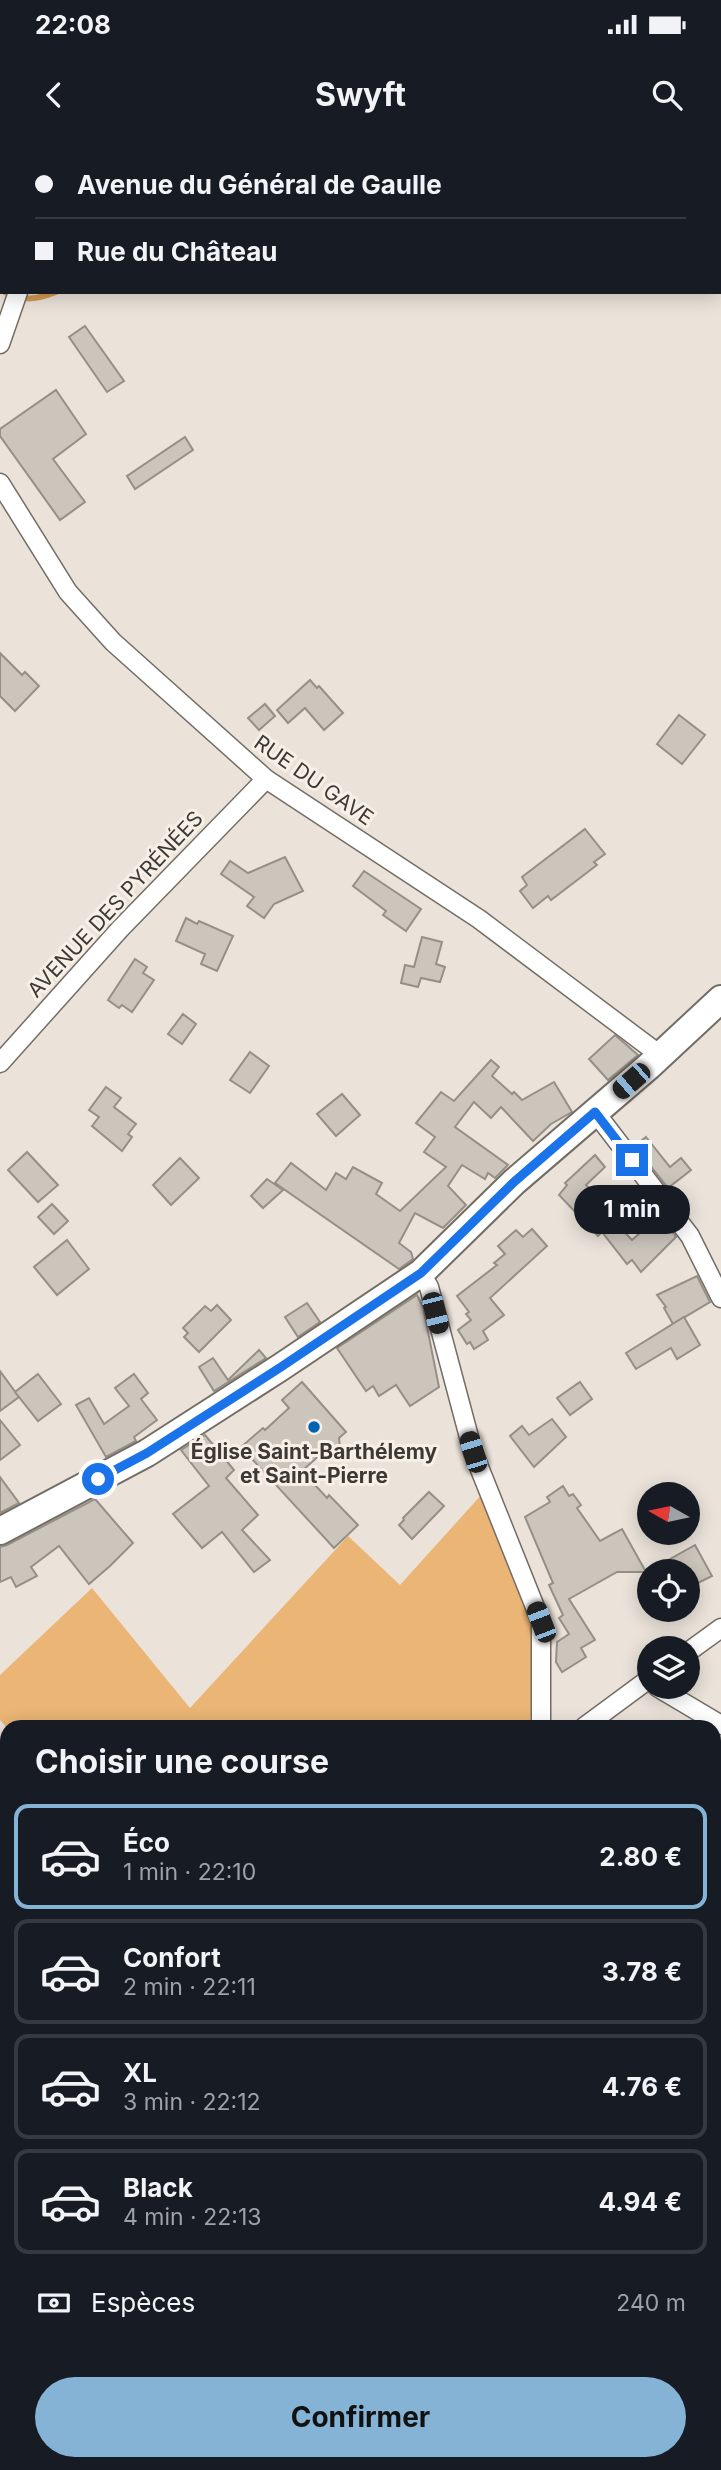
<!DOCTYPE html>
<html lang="fr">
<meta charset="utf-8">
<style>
:root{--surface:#171b24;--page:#242831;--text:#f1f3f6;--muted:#9ea1a6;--line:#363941;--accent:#85b3d6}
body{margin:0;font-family:Inter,sans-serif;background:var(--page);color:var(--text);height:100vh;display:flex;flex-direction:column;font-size:26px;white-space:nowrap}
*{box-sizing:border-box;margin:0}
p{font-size:23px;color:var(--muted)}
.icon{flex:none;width:38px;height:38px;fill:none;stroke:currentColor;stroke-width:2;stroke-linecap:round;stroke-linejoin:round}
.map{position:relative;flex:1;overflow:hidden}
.sheet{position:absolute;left:0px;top:1580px;width:721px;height:751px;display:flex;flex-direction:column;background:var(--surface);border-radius:21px 21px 0 0;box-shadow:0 4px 18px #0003}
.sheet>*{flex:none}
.guide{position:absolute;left:0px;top:0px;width:721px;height:154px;box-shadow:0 4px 18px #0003;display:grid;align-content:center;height:154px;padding:0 35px;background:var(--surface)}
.needle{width:46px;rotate:279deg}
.buttons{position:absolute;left:637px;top:1342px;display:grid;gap:14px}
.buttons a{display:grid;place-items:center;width:63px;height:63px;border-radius:50%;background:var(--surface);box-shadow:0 4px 18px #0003;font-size:35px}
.end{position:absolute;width:32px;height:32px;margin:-16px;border:9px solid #1a73e8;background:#fff;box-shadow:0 0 0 4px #fff}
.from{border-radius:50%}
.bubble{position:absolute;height:49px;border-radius:24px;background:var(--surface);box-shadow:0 4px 18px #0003;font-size:23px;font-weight:700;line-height:49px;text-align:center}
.car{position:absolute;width:21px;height:42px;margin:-21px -10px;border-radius:9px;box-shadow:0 0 5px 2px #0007;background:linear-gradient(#222 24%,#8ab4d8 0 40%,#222 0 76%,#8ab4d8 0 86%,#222 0)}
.guide b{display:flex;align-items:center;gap:24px;height:66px;font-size:26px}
.guide b+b{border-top:2px solid var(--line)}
.guide i{width:18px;height:18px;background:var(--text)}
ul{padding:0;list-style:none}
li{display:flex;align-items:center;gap:21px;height:105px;margin:0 14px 10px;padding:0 21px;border:4px solid var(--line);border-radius:14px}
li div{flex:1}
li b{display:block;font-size:26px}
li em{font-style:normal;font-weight:700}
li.current{border-color:var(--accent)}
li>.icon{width:63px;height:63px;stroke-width:1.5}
h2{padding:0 35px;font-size:32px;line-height:84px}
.pay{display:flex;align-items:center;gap:18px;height:77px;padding:0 35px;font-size:26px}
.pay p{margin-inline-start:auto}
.button{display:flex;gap:14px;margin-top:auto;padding:14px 35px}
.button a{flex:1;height:80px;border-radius:42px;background:var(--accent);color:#111;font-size:28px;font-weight:700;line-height:80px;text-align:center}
.status{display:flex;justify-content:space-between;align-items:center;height:49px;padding:0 35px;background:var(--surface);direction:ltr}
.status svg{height:19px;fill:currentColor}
header{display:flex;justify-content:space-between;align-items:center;height:91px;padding:0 35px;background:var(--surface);font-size:32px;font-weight:700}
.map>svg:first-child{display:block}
.green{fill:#eab575}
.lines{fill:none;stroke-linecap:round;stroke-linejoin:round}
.stream{stroke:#d2994f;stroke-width:6}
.building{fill:#ccc5bc;stroke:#968f87;stroke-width:2}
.street-casing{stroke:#736d65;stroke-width:21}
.secondary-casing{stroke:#736d65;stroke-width:30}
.street{stroke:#fff;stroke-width:18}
.secondary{stroke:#fff;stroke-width:26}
.route{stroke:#1a73e8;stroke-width:9}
.poi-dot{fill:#0164b0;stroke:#f8f0e7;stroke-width:2.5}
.labels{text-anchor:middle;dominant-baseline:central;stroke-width:6;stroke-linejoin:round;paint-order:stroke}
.street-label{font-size:21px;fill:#3d3a36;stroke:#f8f0e7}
.poi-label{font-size:21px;font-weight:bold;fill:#3d3a36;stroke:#f8f0e7}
</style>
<div class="status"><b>22:08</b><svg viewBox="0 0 49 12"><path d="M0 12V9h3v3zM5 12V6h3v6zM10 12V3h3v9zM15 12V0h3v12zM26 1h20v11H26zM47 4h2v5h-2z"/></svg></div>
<header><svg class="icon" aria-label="back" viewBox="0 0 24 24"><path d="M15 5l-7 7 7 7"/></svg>Swyft<svg class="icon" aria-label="search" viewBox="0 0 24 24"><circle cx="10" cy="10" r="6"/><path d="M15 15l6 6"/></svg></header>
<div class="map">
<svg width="721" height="2330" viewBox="0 0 721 2330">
<rect width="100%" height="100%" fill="#ebe3da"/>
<polygon class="green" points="483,1353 538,1481 530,1587 7,1588 0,1580 0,1535 92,1448 190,1568 348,1396 400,1445"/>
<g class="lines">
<g class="stream">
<polyline points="534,0 537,2"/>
<polyline points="312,2 314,0"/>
<polyline points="577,2 578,0"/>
<polyline points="719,133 721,135"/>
<path d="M5 152C26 161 35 160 56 152"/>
</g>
</g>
<g class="building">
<polygon points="85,186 124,241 107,252 69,197"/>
<polygon points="56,250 86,294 53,319 85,362 60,380 0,296 0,289"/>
<polygon points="185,297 193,310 135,349 127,336"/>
<polygon points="0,513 22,535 25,532 39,546 15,571 0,556"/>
<polygon points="310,540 317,548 319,546 343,573 324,590 305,568 288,583 277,570"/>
<polygon points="265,564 275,576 259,590 248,578"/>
<polygon points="679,575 705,595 682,624 657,604"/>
<polygon points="585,689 605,714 594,722 597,725 551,760 548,756 533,768 520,751 527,745 522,737"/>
<polygon points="285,717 303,751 274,764 264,778 247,766 254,757 221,734 230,721 248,733"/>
<polygon points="364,731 421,769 406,791 383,775 386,771 353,746"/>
<polygon points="186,778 197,784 199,781 233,796 217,831 201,824 205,814 176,801"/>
<polygon points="422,797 442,802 436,824 445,827 440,842 421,838 418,847 401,843 405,825 414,827"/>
<polygon points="135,819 147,827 143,833 154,840 132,872 122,865 119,868 108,860"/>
<polygon points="183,874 196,884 182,904 168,894"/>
<polygon points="615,895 638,915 608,940 589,919"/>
<polygon points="250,912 269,926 250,953 230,940"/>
<polygon points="491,920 499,927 492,936 512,954 514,952 522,960 554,942 572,972 551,984 533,1001 501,967 491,978 474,962 455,987 508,1025 495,1038 488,1033 485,1039 462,1025 448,1046 466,1065 443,1088 415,1073 399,1103 411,1112 413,1119 399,1129 275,1043 291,1023 326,1050 336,1033 346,1039 353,1027 382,1043 376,1054 400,1071 446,1027 424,1012 435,997 416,983 441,952 454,961"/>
<polygon points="106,947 121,958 114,967 136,984 128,994 132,997 122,1011 92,986 99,977 89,970"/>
<polygon points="342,954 360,975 336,996 317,974"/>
<polygon points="646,997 670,1027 681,1018 691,1030 668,1048 635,1006"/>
<polygon points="27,1012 58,1045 38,1062 8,1030"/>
<polygon points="595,1015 605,1027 586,1045 590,1049 587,1052 632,1100 660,1075 676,1097 641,1132 632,1120 627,1124 602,1092 598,1096 559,1055 567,1045 565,1043"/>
<polygon points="180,1018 199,1038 171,1065 153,1045"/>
<polygon points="267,1039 283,1050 263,1068 251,1056"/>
<polygon points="52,1064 68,1081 54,1094 38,1077"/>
<polygon points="532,1089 547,1106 490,1158 504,1175 483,1191 488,1200 474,1209 470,1202 467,1204 458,1190 471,1180 466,1174 469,1172 457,1156 497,1125 494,1123 505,1114 498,1106 516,1090 523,1097"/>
<polygon points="67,1100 89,1129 57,1155 34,1127"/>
<polygon points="697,1136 710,1162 673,1184 664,1168 666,1167 657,1155"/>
<polygon points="417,1155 423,1167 439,1247 410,1266 396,1245 379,1256 373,1246 366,1251 337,1208"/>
<polygon points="307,1163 320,1182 298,1197 285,1177"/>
<polygon points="217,1165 231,1180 199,1212 184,1197 188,1193 183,1188 205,1166 211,1171"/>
<polygon points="684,1177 700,1205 677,1219 671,1208 636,1229 626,1213"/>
<polygon points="259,1210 266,1218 214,1251 199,1227 213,1218 228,1240"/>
<polygon points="0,1231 19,1257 0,1271"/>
<polygon points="38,1234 61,1264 38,1281 15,1252"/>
<polygon points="134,1234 148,1253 141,1259 157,1280 134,1297 136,1301 106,1317 76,1265 89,1258 104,1284 129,1266 115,1248"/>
<polygon points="302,1242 346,1292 339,1298 340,1307 331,1315 323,1312 302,1331 327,1358 329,1355 358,1385 334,1408 241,1307 263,1288 265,1290 289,1268 282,1260"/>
<polygon points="580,1242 592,1259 570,1275 557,1258"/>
<polygon points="552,1279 566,1297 534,1327 510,1296 522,1286 529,1295"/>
<polygon points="0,1280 20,1305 0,1320"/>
<polygon points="205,1295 234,1330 226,1338 258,1375 242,1390 270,1420 254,1432 222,1392 202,1408 173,1374 209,1346 181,1310"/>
<polygon points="0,1337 19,1363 0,1373"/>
<polygon points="563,1346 569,1356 573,1354 581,1365 577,1368 600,1401 622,1389 646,1432 617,1432 569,1459 595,1500 581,1508 586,1517 562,1532 556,1522 557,1502 569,1494 559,1478 563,1475 549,1445 553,1443 525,1377 550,1362 547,1357"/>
<polygon points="429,1352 444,1366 412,1399 399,1385 404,1380 403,1378"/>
<polygon points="95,1359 133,1403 110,1426 89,1444 59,1406 31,1427 37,1436 16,1447 11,1437 0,1442 0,1407 7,1405"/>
<polygon points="695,1405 712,1436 688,1448 688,1432 647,1432"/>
</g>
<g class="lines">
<g class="street-casing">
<g id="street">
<polyline points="0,20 2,24"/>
<polyline points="0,204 18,152"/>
<polyline points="0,343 68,452 113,502 266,639 479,779 660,915"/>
<polyline points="0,923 120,789 266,639"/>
<polyline points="595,972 690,1096 721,1158"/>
<polyline points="421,1133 429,1147 473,1312 541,1482 541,1587"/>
<polyline points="688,1512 721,1488"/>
<polyline points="657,1547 721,1585"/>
<polyline points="584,1587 649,1539"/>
<polyline points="5,1802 7,1800"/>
<polyline points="714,1874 721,1869"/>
<polyline points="714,2114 721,2109"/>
<polyline points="0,2296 7,2304"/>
<polyline points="714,2297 721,2316"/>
<polyline points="24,2324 30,2330"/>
<polyline points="136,2330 142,2324"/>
<polyline points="524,2330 533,2324"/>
</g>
</g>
<g class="secondary-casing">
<polyline id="secondary" points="0,1391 147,1313 281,1227 421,1133 514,1042 649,926 721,859"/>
</g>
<use href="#street" class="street"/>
<use href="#secondary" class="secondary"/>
</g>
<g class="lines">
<polyline class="route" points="98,1339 147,1313 281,1227 421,1133 514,1042 595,972 632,1020"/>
</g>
<circle class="poi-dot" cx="314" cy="1287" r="7"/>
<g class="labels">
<g class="street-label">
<text transform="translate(314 640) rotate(35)">RUE DU GAVE</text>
<text transform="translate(115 764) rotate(-47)">AVENUE DES PYRÉNÉES</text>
</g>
<g class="poi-label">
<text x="314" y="1311">Église Saint-Barthélemy<tspan x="314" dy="24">et Saint-Pierre</tspan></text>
</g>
</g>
</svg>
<div class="buttons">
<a><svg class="needle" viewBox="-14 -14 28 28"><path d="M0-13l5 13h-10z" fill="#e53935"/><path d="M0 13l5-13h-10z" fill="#9ea1a6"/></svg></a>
<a><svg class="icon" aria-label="locate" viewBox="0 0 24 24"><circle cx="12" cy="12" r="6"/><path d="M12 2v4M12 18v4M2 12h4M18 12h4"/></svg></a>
<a><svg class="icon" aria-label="layers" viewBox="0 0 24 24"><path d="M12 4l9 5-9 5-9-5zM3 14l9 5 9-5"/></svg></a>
</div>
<i class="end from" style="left:98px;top:1339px"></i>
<i class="end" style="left:632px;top:1020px"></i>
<div class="bubble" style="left:574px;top:1045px;width:116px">1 min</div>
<i class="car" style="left:631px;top:941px;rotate:229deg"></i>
<i class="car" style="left:435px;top:1173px;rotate:166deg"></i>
<i class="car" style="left:473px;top:1312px;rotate:343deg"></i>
<i class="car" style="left:541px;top:1482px;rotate:339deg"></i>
<div class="guide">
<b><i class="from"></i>Avenue du Général de Gaulle</b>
<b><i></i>Rue du Château</b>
</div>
<section class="sheet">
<h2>Choisir une course</h2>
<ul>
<li class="current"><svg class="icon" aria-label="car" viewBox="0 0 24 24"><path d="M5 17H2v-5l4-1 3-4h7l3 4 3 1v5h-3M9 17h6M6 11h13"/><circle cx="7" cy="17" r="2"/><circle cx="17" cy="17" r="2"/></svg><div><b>Éco</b><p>1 min · 22:10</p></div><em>2.80 €</em></li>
<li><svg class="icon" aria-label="car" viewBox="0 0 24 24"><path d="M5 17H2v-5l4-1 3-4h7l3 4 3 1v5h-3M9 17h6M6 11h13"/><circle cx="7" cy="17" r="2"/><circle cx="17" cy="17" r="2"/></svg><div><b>Confort</b><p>2 min · 22:11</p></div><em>3.78 €</em></li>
<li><svg class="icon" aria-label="car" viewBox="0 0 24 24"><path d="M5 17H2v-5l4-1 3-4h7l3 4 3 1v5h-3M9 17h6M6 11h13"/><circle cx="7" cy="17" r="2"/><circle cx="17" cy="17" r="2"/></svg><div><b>XL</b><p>3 min · 22:12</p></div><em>4.76 €</em></li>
<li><svg class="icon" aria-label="car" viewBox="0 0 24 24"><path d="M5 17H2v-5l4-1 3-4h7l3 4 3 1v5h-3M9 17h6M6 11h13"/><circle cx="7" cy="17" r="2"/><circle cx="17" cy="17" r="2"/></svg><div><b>Black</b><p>4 min · 22:13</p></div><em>4.94 €</em></li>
</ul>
<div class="pay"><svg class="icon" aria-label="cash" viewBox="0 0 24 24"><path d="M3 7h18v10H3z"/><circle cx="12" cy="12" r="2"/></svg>Espèces<p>240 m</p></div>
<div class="button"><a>Confirmer</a></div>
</section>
</div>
